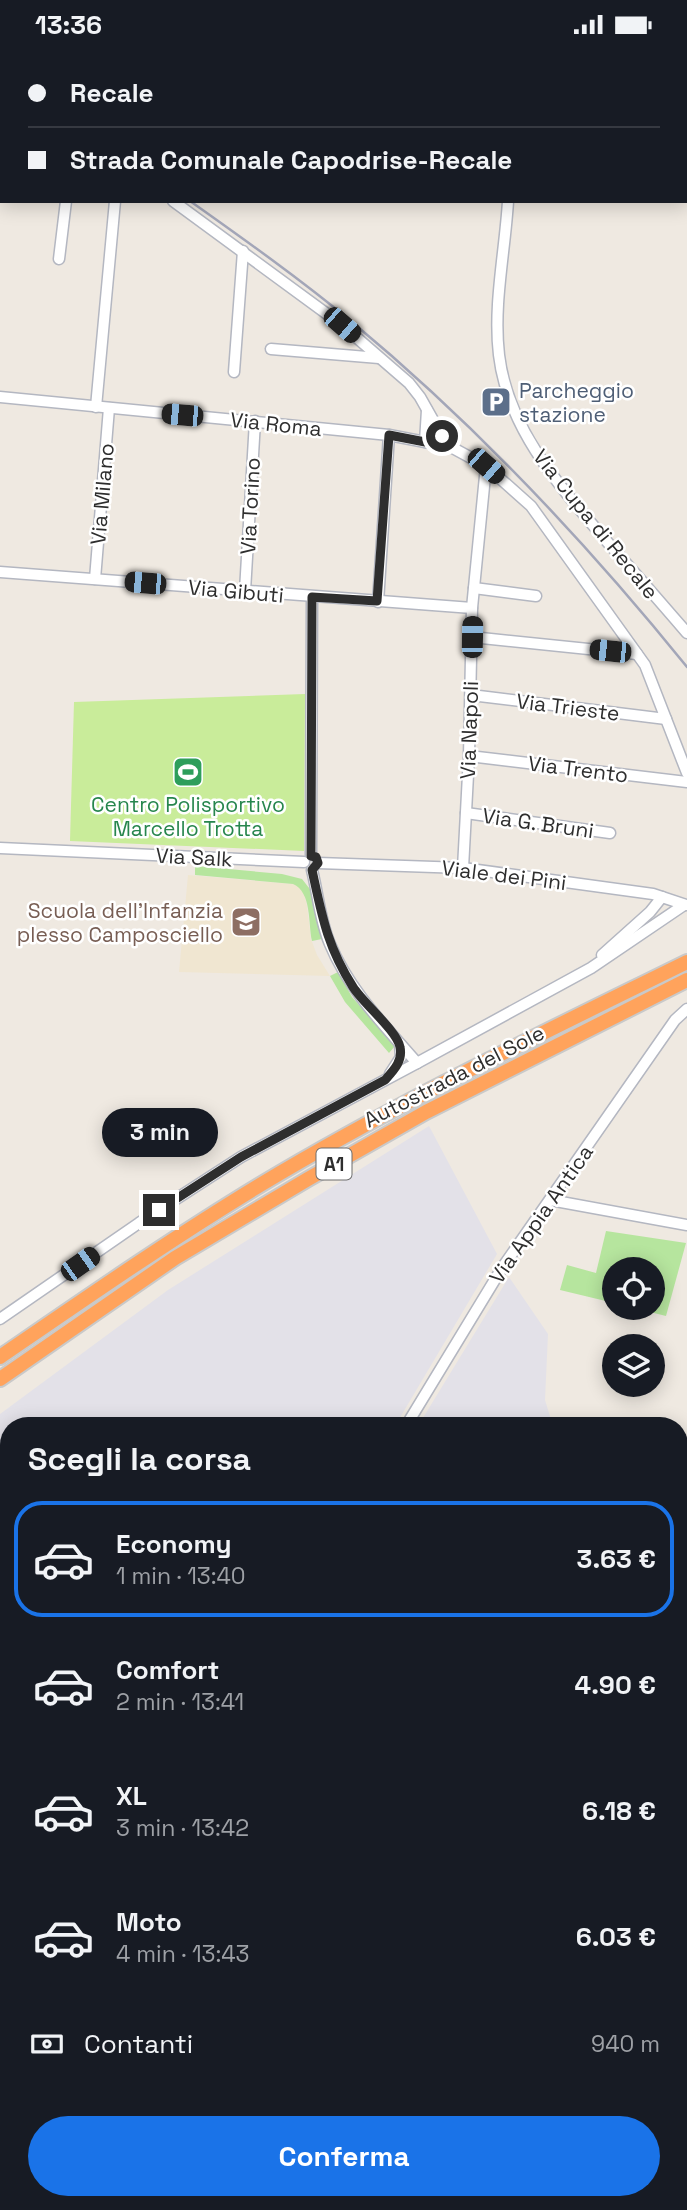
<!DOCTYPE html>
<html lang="it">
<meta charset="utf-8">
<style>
:root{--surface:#171b24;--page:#20242c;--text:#f1f3f6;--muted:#9ea1a6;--line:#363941;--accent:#1a73e8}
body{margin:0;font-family:"Space Grotesk",sans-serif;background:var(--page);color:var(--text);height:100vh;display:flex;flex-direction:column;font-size:26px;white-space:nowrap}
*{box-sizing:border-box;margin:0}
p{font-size:23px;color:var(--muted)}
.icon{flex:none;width:38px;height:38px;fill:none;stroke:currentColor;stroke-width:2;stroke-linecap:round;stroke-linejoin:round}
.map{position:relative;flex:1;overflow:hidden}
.drawer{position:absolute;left:0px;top:1368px;width:688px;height:793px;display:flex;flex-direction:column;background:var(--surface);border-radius:28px 28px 0 0;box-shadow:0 4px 18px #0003}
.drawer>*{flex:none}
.guide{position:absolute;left:0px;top:0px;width:688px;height:154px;box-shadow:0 4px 18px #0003;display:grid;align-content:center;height:154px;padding:0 28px;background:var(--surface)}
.fabs{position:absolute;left:602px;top:1208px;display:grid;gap:14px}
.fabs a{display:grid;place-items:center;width:63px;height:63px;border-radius:50%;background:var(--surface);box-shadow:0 4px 18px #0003;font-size:35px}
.end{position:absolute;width:32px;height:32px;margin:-16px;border:9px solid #2e2e2e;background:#fff;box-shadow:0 0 0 4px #fff}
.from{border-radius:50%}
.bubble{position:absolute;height:49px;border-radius:24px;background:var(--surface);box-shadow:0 4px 18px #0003;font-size:23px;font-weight:800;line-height:49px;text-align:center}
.car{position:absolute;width:21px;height:42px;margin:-21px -10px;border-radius:9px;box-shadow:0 0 5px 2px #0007;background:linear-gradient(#222 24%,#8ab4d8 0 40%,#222 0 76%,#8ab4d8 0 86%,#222 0)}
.guide b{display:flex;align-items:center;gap:24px;height:66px;font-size:26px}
.guide b+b{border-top:2px solid var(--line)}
.guide i{width:18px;height:18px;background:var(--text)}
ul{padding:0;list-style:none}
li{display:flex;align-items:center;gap:21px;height:116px;margin:0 14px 10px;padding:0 14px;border:4px solid transparent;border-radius:28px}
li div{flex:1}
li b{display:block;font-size:26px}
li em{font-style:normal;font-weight:800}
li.on{border-color:var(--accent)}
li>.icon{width:63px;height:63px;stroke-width:1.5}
h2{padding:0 28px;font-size:32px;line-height:84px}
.pay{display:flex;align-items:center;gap:18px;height:77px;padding:0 28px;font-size:26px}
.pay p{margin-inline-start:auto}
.cta{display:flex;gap:14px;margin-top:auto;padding:14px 28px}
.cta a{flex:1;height:80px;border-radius:42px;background:var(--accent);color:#fff;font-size:28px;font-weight:800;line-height:80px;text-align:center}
.status{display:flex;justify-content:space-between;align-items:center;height:49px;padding:0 35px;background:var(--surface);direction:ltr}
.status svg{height:19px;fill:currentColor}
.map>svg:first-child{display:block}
.industrial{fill:#e3e1e8}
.education{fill:#f0e6d1}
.green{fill:#b6e59e}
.pitch{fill:#c9ec9a}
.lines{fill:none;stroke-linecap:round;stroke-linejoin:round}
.minor-casing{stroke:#b4b7c1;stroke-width:13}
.highway-casing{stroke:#c9c9c9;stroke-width:18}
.minor{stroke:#fff;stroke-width:10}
.highway{stroke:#ffa35c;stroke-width:14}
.rail{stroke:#a3a6b8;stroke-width:2.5}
.route{stroke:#2e2e2e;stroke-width:9}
.labels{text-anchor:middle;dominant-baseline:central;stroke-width:5;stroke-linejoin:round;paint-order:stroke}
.shield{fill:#fff;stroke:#6d6d6d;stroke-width:2}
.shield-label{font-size:19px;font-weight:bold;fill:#2e2e2e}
.service-label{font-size:21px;fill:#4e5e75;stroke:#fff;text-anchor:start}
.street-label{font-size:21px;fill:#2e2e2e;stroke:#fff}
.leisure-label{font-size:21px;fill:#27864d;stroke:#fff}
.education-label{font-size:21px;fill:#785e54;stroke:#fff;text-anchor:end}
</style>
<div class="status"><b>13:36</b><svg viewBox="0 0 49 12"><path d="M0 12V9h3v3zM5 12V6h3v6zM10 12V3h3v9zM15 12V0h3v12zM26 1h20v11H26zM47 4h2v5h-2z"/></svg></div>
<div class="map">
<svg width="687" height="2161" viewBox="0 0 687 2161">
<rect width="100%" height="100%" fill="#efe9e1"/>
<g class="industrial">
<polygon points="429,1077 497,1205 395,1377 9,1377 9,1894 0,1906 0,1365 168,1241"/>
<polygon points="509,1228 548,1285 545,1351 553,1377 418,1377"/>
<polygon points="679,1428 687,1433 687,1946 679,1957"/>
<polygon points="9,1931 9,2067 0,2064 0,1982 3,1978 0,1976 0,1944"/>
<polygon points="280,2152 536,2152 536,2153 530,2161 277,2161"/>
</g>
<polygon class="education" points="188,826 293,835 299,838 304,844 307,857 311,890 317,906 330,927 179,923"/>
<g class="green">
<path d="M195 817 282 825 302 830 313 844 322 890 312 892C308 875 312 843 293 835L195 826Z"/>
<polygon points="338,923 352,948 395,997 389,1004 345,953 330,927"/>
<polygon points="606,1182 686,1194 666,1267 630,1258 653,1258 653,1220 614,1220 614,1254 560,1241 567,1216 596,1224"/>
</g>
<polygon class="pitch" points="305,645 304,802 70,792 74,653"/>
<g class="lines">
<g class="minor-casing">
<g id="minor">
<polyline points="406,0 430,2"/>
<polyline points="531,0 531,2"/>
<polyline points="538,0 542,2"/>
<polyline points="30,2 31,0"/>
<polyline points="515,2 516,0"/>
<polyline points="686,9 687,9"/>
<polyline points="0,48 2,49"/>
<polyline points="0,62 2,58"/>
<polyline points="0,120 2,120"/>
<polyline points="173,152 342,276 409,334 420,348 442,387 451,398 486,417 531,457 645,616 687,724"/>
<path d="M508 152C505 203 493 256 499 306 508 382 563 441 610 496 636 525 662 555 687 584"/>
<polyline points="59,210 66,152"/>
<polyline points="271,300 379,309"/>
<polyline points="234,323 243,202"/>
<polyline points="0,348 389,386 451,398"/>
<polyline points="96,358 115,152"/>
<polyline points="425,393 427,361"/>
<polyline points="0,523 472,559"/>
<polyline points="95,530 109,359"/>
<polyline points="474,539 536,547"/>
<polyline points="245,542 255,372"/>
<polyline points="378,553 389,386"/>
<polyline points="472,588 637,605"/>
<polyline points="471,646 666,670"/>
<polyline points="469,707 687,733"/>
<polyline points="466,764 610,784"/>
<polyline points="0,799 304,813"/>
<polyline points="311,806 312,548"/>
<polyline points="318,814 463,819 653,845 686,856"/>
<polyline points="463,819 469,707 472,559 486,417"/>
<path d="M312 821C318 845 320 872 330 895 349 941 385 977 417 1014L591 919 684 856"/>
<polyline points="602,906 650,863 662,848"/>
<polyline points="390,1025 401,1008 400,995"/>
<polyline points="550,1151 687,1176"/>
<polyline points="0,1270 139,1174 241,1108 417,1014"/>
<polyline points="406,1377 502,1219 675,971 687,960"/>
<polyline points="0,1925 9,1913"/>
</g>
</g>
<g class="highway-casing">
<g id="highway">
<path d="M0 1308C86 1249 171 1190 260 1136 398 1053 543 984 687 913"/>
<polyline points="0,1330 175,1209 308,1130 426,1063 687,931"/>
</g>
</g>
<use href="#minor" class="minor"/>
<use href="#highway" class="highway"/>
<g class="rail">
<polyline points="0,27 2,28"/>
<path d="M190 152C245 191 300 230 352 273 476 376 586 493 687 618"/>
</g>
</g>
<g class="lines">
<path class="route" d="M159 1161 241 1108 385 1031C394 1021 403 1012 400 998 397 982 363 954 353 938 327 897 322 867 312 821L318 814 316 808 311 807 312 548 377 552 389 386 451 398 442 387"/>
</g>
<defs>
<g id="parking-square" transform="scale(1.575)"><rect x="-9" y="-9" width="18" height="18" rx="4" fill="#5c6f8a" stroke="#fff"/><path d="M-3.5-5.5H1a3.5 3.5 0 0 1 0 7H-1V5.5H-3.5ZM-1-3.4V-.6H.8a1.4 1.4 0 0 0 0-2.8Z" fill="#fff"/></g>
<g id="stadium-square" transform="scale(1.575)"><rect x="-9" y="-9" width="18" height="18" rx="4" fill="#2e9e5b" stroke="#fff"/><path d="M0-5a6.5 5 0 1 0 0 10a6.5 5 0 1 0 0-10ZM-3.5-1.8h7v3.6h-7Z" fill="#fff"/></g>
<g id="school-square" transform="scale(1.575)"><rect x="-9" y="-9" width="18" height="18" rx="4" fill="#8d6e63" stroke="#fff"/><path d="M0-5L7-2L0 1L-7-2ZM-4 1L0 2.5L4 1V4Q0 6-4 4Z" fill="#fff"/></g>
</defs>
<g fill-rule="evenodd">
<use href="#parking-square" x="496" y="353"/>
<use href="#stadium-square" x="188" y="723"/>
<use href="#school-square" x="246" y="873"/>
</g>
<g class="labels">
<rect class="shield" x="316.5" y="1099.5" width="35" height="31" rx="5"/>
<g class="shield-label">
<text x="334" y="1115">A1</text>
</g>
<g class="service-label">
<text x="519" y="341">Parcheggio<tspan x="519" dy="24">stazione</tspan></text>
</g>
<g class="street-label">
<text transform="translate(276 375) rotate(6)">Via Roma</text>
<text transform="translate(102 445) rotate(-85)">Via Milano</text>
<text transform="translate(250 457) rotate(-87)">Via Torino</text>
<text transform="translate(596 475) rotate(51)">Via Cupa di Recale</text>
<text transform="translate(236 542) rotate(5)">Via Gibuti</text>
<text transform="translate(568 658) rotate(7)">Via Trieste</text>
<text transform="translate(469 681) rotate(-88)">Via Napoli</text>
<text transform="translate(578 720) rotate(7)">Via Trento</text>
<text transform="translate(538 774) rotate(8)">Via G. Bruni</text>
<text transform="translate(194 808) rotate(3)">Via Salk</text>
<text transform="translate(504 826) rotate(7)">Viale dei Pini</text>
<text transform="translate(454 1027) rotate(-27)">Autostrada del Sole</text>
<text transform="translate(541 1165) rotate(-55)">Via Appia Antica</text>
</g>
<g class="leisure-label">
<text x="188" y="755">Centro Polisportivo<tspan x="188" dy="24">Marcello Trotta</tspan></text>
</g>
<g class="education-label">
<text x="223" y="861">Scuola dell'Infanzia<tspan x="223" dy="24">plesso Camposciello</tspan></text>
</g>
</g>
</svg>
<div class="fabs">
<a><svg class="icon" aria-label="locate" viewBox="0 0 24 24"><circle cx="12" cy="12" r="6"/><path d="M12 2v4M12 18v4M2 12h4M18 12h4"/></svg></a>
<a><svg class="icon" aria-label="layers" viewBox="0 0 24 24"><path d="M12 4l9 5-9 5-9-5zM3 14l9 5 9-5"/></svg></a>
</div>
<i class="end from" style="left:442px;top:387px"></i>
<i class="end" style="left:159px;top:1161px"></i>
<div class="bubble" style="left:102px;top:1059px;width:116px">3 min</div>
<i class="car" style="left:342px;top:276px;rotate:131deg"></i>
<i class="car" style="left:182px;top:366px;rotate:275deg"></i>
<i class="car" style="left:486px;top:417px;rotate:131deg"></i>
<i class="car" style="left:145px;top:534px;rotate:275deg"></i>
<i class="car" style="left:472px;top:588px;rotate:1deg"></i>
<i class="car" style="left:610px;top:602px;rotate:276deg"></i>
<i class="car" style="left:80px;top:1215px;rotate:55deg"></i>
<div class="guide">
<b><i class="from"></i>Recale</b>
<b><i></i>Strada Comunale Capodrise-Recale</b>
</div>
<section class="drawer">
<h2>Scegli la corsa</h2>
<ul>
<li class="on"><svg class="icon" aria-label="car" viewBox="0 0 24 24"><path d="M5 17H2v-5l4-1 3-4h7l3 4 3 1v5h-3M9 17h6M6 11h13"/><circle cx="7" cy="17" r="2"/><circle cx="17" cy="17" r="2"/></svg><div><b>Economy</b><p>1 min · 13:40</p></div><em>3.63 €</em></li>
<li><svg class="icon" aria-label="car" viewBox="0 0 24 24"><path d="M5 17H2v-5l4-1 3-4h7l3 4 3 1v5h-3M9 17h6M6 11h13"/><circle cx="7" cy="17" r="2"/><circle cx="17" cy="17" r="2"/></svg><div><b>Comfort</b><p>2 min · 13:41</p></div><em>4.90 €</em></li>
<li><svg class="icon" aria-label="car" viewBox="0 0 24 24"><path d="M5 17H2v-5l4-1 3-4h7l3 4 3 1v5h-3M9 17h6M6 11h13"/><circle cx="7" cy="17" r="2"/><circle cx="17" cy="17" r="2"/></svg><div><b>XL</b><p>3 min · 13:42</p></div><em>6.18 €</em></li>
<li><svg class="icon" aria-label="car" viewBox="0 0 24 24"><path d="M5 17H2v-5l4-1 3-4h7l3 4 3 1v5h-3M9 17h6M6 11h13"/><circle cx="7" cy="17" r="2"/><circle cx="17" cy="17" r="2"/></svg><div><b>Moto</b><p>4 min · 13:43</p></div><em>6.03 €</em></li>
</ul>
<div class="pay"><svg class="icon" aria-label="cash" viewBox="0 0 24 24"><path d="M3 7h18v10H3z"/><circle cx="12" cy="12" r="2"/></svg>Contanti<p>940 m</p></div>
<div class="cta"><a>Conferma</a></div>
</section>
</div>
